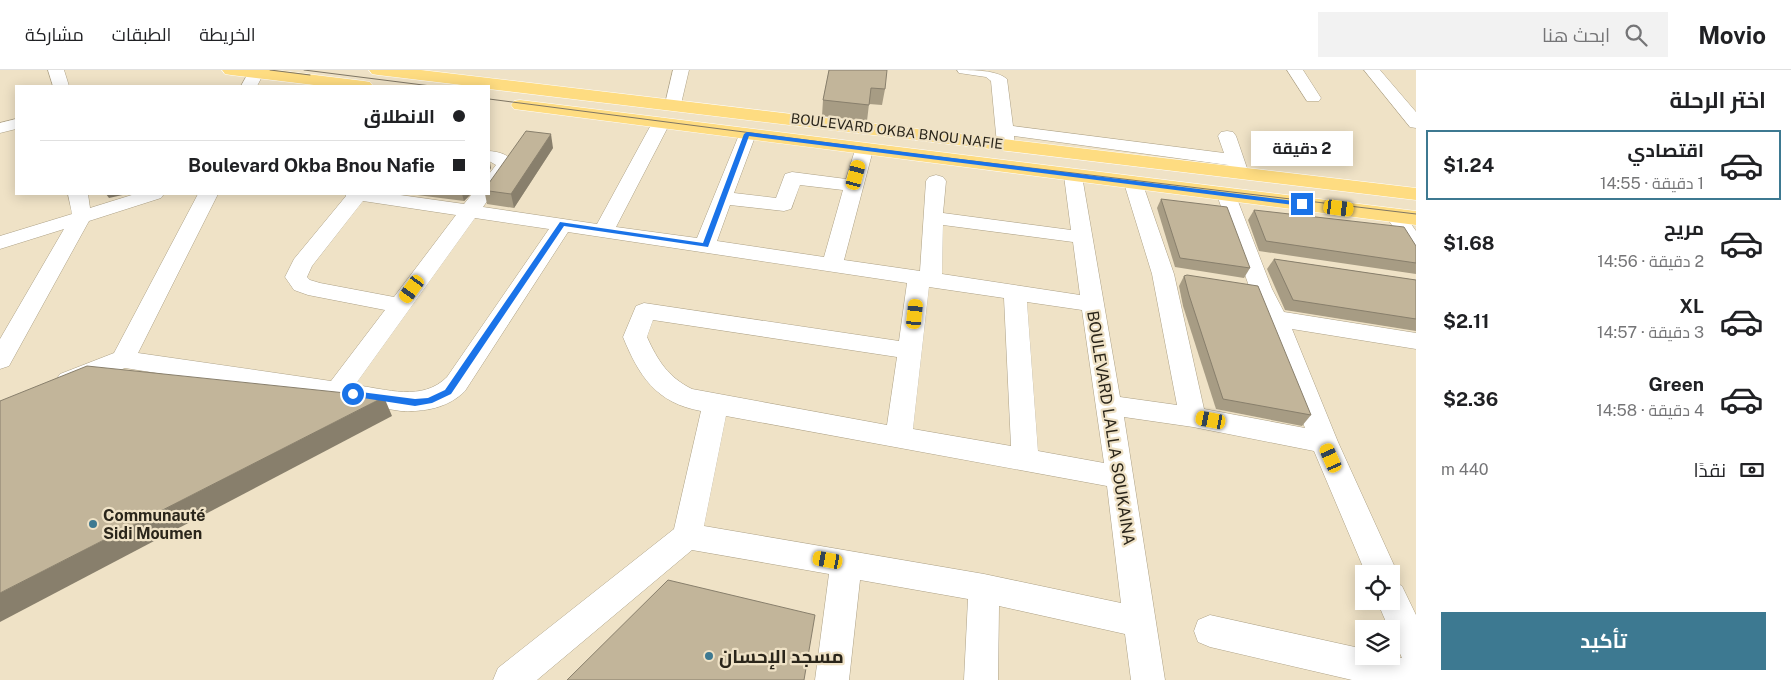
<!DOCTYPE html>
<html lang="ar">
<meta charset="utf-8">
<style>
:root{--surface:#fff;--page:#f2f2f2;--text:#202124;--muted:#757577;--line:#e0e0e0;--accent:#3d7991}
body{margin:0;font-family:"Public Sans",Cairo,sans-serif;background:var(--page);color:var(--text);direction:rtl;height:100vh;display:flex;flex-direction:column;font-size:19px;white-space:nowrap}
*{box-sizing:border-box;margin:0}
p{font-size:16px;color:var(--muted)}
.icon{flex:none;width:28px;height:28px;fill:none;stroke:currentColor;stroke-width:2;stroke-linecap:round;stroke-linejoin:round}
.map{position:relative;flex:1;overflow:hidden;direction:ltr}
.drawer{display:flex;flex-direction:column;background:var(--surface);width:375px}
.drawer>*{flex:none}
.hud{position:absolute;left:15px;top:15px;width:475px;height:110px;border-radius:0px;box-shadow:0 2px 12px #0003;direction:rtl;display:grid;align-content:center;height:110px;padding:0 25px;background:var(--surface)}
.tools{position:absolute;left:1355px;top:495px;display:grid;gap:10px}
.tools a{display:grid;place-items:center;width:45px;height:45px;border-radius:0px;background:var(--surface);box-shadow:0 2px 12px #0003;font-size:25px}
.end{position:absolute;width:22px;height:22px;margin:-11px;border:6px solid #1a73e8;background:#fff;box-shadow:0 0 0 2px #fff}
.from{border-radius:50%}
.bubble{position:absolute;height:35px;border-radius:0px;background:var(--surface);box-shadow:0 2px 12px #0003;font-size:16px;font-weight:700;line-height:35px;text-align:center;direction:rtl}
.car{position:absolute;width:15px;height:30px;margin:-15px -8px;border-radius:6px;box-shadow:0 0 4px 1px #0007;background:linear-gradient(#f5c518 24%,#345 0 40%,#f5c518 0 76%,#345 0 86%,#f5c518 0)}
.hud b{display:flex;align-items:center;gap:18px;height:48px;font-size:19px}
.hud b+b{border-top:1px solid var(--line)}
.hud i{width:12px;height:12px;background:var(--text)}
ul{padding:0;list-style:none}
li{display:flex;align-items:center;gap:15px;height:70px;margin:0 10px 8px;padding:0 15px;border:2px solid transparent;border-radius:0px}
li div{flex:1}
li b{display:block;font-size:19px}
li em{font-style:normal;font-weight:700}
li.active{border-color:var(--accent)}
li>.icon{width:45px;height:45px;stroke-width:1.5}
h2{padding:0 25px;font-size:22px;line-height:60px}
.pay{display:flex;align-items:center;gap:12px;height:55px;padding:0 25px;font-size:19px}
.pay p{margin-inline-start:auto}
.cta{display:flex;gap:10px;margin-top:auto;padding:10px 25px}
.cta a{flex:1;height:58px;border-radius:0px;background:var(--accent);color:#fff;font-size:20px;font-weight:700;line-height:58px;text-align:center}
header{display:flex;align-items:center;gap:30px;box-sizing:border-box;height:70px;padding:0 25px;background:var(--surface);border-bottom:1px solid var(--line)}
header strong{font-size:24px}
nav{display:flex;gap:28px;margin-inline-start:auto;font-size:18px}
.search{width:350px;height:45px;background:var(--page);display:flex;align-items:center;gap:12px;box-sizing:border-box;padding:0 18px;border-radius:0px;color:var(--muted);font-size:19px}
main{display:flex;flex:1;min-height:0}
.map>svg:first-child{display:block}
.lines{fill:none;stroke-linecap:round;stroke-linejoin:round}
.minor-casing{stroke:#ada186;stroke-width:1}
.major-casing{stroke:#fff;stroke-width:1}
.minor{fill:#fff;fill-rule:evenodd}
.major{fill:#fedc81;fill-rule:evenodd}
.tram{stroke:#7f7664;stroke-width:1}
.wall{fill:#a79c84}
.shaded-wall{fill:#887f6c}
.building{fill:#c2b59a;stroke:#887f6c}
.route{fill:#1a73e8}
.poi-dot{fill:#3d7991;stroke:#efe2c6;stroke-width:2}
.labels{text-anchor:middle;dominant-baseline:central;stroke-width:4.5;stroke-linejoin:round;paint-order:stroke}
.far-street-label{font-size:14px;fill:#2a251a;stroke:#efe2c6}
.street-label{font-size:16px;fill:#2a251a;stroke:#efe2c6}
.poi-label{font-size:16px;font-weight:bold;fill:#2a251a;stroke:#efe2c6;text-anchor:start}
.near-poi-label{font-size:19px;font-weight:bold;fill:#2a251a;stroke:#efe2c6;text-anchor:start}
</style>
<header>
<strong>Movio</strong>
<div class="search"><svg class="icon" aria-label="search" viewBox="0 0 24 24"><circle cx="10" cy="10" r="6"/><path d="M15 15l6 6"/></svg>ابحث هنا</div>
<nav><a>الخريطة</a><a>الطبقات</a><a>مشاركة</a></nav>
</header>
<main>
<section class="drawer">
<h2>اختر الرحلة</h2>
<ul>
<li class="active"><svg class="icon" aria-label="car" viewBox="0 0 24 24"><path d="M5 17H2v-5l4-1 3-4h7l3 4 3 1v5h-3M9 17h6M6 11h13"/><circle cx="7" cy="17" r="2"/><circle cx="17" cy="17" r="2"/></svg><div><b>اقتصادي</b><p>1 دقيقة · 14:55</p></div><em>$1.24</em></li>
<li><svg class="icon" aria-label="car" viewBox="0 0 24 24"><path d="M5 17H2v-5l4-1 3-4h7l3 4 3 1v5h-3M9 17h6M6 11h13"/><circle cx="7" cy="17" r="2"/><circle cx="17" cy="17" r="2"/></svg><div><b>مريح</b><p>2 دقيقة · 14:56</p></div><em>$1.68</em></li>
<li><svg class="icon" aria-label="car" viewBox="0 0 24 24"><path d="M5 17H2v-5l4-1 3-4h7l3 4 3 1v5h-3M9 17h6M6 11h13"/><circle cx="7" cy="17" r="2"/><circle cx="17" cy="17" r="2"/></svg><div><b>XL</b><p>3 دقيقة · 14:57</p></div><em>$2.11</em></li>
<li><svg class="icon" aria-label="car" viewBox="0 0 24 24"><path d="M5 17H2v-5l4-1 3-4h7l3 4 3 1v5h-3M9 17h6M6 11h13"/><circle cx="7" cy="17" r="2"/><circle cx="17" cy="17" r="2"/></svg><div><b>Green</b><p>4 دقيقة · 14:58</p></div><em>$2.36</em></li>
</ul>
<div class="pay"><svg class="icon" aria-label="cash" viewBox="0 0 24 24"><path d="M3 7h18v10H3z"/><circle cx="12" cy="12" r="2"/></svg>نقدًا<p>440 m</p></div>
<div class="cta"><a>تأكيد</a></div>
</section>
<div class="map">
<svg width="1416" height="610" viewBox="0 0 1416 610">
<rect width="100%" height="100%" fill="#efe2c6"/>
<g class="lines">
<g class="minor-casing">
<g id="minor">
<polygon points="48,0 64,0 69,16 53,16"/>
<polygon points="250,0 262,0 264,3 257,16 241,16"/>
<polygon points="673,0 689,0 681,34 679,38 667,38 665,34"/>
<path d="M957 0C973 0 997 0 1007 9L1013 56 1224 83 1218 66 1221 62 1227 61 1233 62 1236 66 1248 101 1246 105 1239 107 1232 105 1228 95 1014 66 1015 74 1012 78 1006 79 1000 78 997 74 991 11 986 7 959 3Z"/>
<polygon points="1287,0 1303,0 1321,28 1319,31 1307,31"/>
<polygon points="1364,0 1380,0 1416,42 1416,58 1410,57"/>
<path d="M661 48 667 49 670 53 616 157 697 168 741 60 747 59 753 60 756 64 734 123 776 128 785 104 792 102 846 109 855 80 858 76 864 75 870 76 873 80 844 190 920 201 926 111 929 107 936 105 943 107 946 111 943 143 1071 160 1064 106 1066 102 1073 100 1080 102 1082 106 1120 327 1177 335 1152 204 1124 113 1127 109 1134 107 1141 109 1174 204 1204 339 1305 358 1264 249 1250 219 1217 125 1220 121 1227 119 1234 121 1272 219 1284 242 1416 263V279L1292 259 1338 372 1398 504 1394 512 1402 516 1416 545V610H1352L1210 577 1198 572 1194 561 1198 550 1210 545 1364 579V586H1391L1402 588 1391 564V559H1389L1377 531H1391V504H1366L1314 381 1193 357 1124 347 1165 610H1131L1125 564 999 536 998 610H964L968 529 860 510 849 610H815L829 504 692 480 537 610H493L498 598 674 459 701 341C656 333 639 306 623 267L636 236 644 233 899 271 907 213 568 162 465 321C448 338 425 342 401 341L125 298 69 319 60 316 56 310 60 304 114 283 198 124H218L138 283 331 311 385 240 308 225 294 220 285 207 294 189 346 126 345 124H393L464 134 472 124H489V104L496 95 489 91V81C500 82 508 84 515 94L496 120 490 122 492 124 483 137 597 154 652 53 655 49ZM800 115 843 120 824 187 717 171 730 135 784 141 791 139ZM363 131 456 145 394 227 320 213 310 210 307 207 312 196ZM475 148 549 159 447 307C422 332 387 319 355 315ZM943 155 1073 172 1080 225 942 204ZM929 217 1004 228 1011 376 913 359ZM1027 232 1082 240 1104 393 1038 381ZM653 250 897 287 887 355 692 319C668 307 658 291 647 267ZM726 346 1107 416 1121 533 984 504 704 456Z"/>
<polygon points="16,49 16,59 0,63 0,53"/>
<polygon points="68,124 88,124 90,138 135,124 164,124 161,128 89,151 9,296 0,299 0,269 64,159 0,179 0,166 72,144"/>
<polygon points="1395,139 1402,141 1416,161 1416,182 1409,180 1385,145 1388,141"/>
</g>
</g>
<g class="major-casing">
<g id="major">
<polygon points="222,0 274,0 364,11 370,12 373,16 322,16 231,5 225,4"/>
<polygon points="369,0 421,0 1416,118 1416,130 489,19 489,16 470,16 378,5 372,4"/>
<polygon points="520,30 1416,141 1416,155 514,39 511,35 514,31"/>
</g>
</g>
<use href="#minor" class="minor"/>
<use href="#major" class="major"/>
<g class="tram">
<polyline points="270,0 310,5"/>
<polyline points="304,0 431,16"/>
<polyline points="489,29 914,84 1416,144"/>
</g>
</g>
<g class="wall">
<polygon points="829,0 885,19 882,35 869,34 867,51 822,46 823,30"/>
<polygon points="553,78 514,138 487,134 485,124 489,124 489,113"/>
<polygon points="416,124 471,124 464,131 417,125"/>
<polygon points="1161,129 1250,198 1244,208 1175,197 1157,138"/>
<polygon points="1254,140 1416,176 1416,204 1259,181 1248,150"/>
<polygon points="1274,189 1416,210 1416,261 1285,240 1267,199"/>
<polygon points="1184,206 1311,345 1302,356 1216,339 1183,236 1179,216"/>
</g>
<g class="shaded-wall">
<polygon points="551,64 553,78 514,138 511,124"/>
<polygon points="489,87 491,98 489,102"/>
<polygon points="106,124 127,124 109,128"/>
<polygon points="462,124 471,124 464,131"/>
<polygon points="384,327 392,346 0,552 0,523"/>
</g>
<g class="building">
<polygon points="829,0 887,0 885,19 871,18 869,35 823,30"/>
<polygon points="526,61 551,64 511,124 489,121 489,113"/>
<polygon points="1161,129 1227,137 1250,198 1180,188"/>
<polygon points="1254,140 1404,157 1416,176 1416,193 1266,171"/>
<polygon points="1274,189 1416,210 1416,249 1293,230"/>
<polygon points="1187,205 1258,216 1311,345 1223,329 1189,225 1184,206"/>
<polygon points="87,296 384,327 0,523 0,331"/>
<polygon points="668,510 815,545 804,610 567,610"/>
</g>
<polygon class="route" points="747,62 1302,132 1305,134 1302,136 749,66 708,177 564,156 451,324 432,333 415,336 350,326 350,322 353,321 415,329 428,328 445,320 560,152 703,173 744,64"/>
<g class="poi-dot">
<circle cx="93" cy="454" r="5"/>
<circle cx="709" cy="586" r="5"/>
</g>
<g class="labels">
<g class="far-street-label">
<text transform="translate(897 61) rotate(7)">BOULEVARD OKBA BNOU NAFIE</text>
</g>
<g class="street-label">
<text transform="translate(1111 358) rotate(81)">BOULEVARD LALLA SOUKAINA</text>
</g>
<g class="poi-label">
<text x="103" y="445">Communauté<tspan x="103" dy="18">Sidi Moumen</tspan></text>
</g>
<g class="near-poi-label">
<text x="719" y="586">مسجد الإحسان</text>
</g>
</g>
</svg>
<div class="tools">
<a><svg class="icon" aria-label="locate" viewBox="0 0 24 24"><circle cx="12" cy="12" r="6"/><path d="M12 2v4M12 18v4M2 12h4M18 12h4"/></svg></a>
<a><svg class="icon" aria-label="layers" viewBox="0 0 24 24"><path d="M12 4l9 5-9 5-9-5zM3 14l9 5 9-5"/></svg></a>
</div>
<i class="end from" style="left:353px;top:324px"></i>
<i class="end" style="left:1302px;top:134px"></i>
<div class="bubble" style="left:1251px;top:61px;width:102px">2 دقيقة</div>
<i class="car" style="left:856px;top:105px;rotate:15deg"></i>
<i class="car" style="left:1339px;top:138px;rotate:97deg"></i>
<i class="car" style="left:412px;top:219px;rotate:216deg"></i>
<i class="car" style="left:915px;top:244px;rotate:6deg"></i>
<i class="car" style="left:1211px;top:350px;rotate:281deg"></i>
<i class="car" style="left:1331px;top:388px;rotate:336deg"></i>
<i class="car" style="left:828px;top:490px;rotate:280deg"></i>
<div class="hud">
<b><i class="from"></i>الانطلاق</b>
<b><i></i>Boulevard Okba Bnou Nafie</b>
</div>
</div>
</main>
